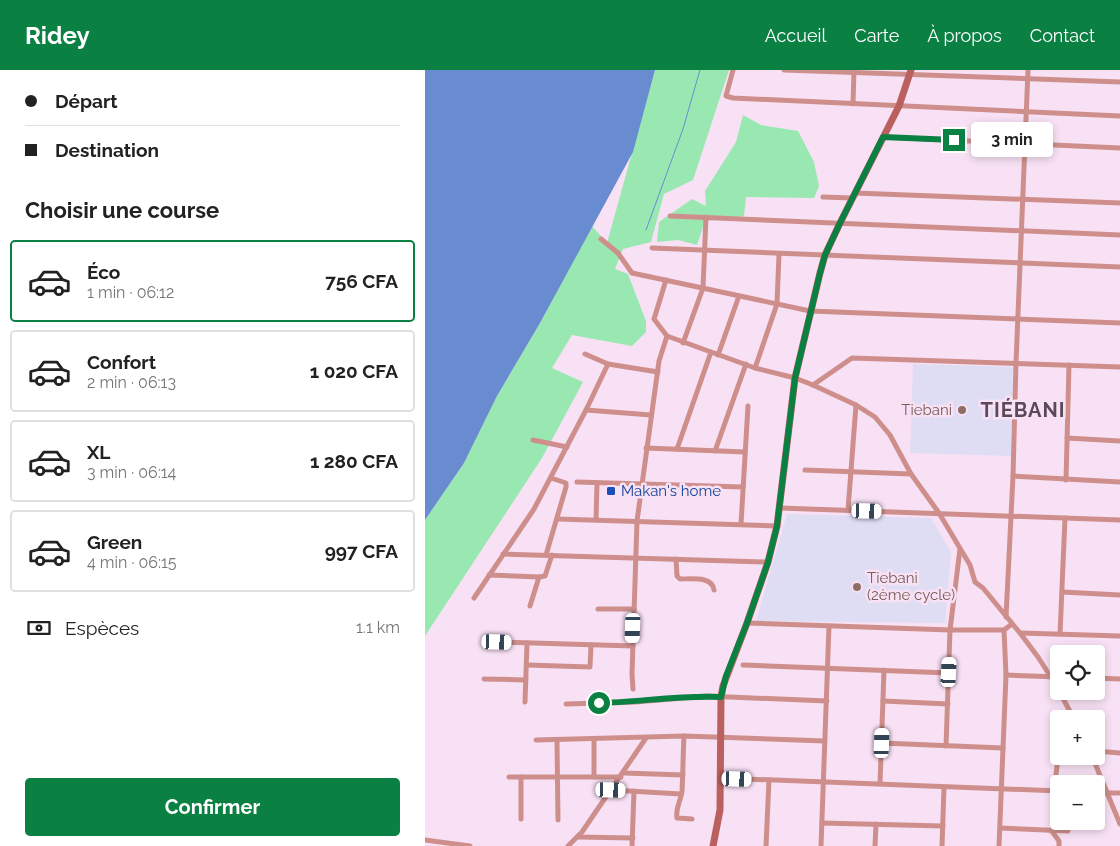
<!DOCTYPE html>
<html lang="fr">
<meta charset="utf-8">
<style>
:root{--surface:#fff;--page:#f2f2f2;--text:#222;--muted:#767676;--line:#e0e0e0;--accent:#0b8043}
body{margin:0;font-family:Raleway,sans-serif;background:var(--page);color:var(--text);height:100vh;display:flex;flex-direction:column;font-size:19px;white-space:nowrap}
*{box-sizing:border-box;margin:0}
p{font-size:16px;color:var(--muted)}
.icon{flex:none;width:28px;height:28px;fill:none;stroke:currentColor;stroke-width:2;stroke-linecap:round;stroke-linejoin:round}
.map{position:relative;flex:1;overflow:hidden}
.panel{display:flex;flex-direction:column;background:var(--surface);width:425px}
.panel>*{flex:none}
.banner{display:grid;align-content:center;height:110px;padding:0 25px;background:var(--surface)}
.buttons{position:absolute;left:625px;top:575px;display:grid;gap:10px}
.buttons a{display:grid;place-items:center;width:55px;height:55px;border-radius:5px;background:var(--surface);box-shadow:0 2px 8px #0003;font-size:25px}
.end{position:absolute;width:22px;height:22px;margin:-11px;border:6px solid #0b8043;background:#fff;box-shadow:0 0 0 2px #fff}
.from{border-radius:50%}
.bubble{position:absolute;height:35px;border-radius:5px;background:var(--surface);box-shadow:0 2px 8px #0003;font-size:16px;font-weight:700;line-height:35px;text-align:center}
.car{position:absolute;width:15px;height:30px;margin:-15px -8px;border-radius:6px;box-shadow:0 0 4px 1px #0007;background:linear-gradient(#fff 24%,#345 0 40%,#fff 0 76%,#345 0 86%,#fff 0)}
.banner b{display:flex;align-items:center;gap:18px;height:48px;font-size:19px}
.banner b+b{border-top:1px solid var(--line)}
.banner i{width:12px;height:12px;background:var(--text)}
ul{padding:0;list-style:none}
li{display:flex;align-items:center;gap:15px;height:82px;margin:0 10px 8px;padding:0 15px;border:2px solid var(--line);border-radius:5px}
li div{flex:1}
li b{display:block;font-size:19px}
li em{font-style:normal;font-weight:700}
li.current{border-color:var(--accent)}
li>.icon{width:45px;height:45px;stroke-width:1.5}
h2{padding:0 25px;font-size:22px;line-height:60px}
.pay{display:flex;align-items:center;gap:12px;height:55px;padding:0 25px;font-size:19px}
.pay p{margin-inline-start:auto}
.primary-button{display:flex;gap:10px;margin-top:auto;padding:10px 25px}
.primary-button a{flex:1;height:58px;border-radius:5px;background:var(--accent);color:#fff;font-size:20px;font-weight:700;line-height:58px;text-align:center}
header{display:flex;align-items:center;gap:30px;box-sizing:border-box;height:70px;padding:0 25px;background:var(--accent);color:#fff}
header strong{font-size:24px}
nav{display:flex;gap:28px;margin-inline-start:auto;font-size:18px}
main{display:flex;flex:1;min-height:0}
.map>svg:first-child{display:block}
.education{fill:#dfddf3}
.green{fill:#99e8b2}
.water{fill:#698cd1}
.lines{fill:none;stroke-linecap:round;stroke-linejoin:round}
.stream{stroke:#698cd1;stroke-width:1}
.minor{stroke:#ce8f8c;stroke-width:5}
.secondary{stroke:#ba605e;stroke-width:7}
.route{stroke:#0b8043;stroke-width:6}
.education-dot{fill:#8d6e63;stroke:#f8e1f5;stroke-width:2}
.transit-dot{fill:#1a4fb4;stroke:#f8e1f5;stroke-width:2}
.labels{text-anchor:middle;dominant-baseline:central;stroke-width:5;stroke-linejoin:round;paint-order:stroke}
.education-label{font-size:15px;fill:#785e54;stroke:#f8e1f5;text-anchor:end}
.transit-label{font-size:15px;fill:#164399;stroke:#f8e1f5;text-anchor:start}
.district-label{font-size:20px;font-weight:bold;letter-spacing:1px;fill:#5b4959;stroke:#f8e1f5}
</style>
<header>
<strong>Ridey</strong>
<nav><a>Accueil</a><a>Carte</a><a>À propos</a><a>Contact</a></nav>
</header>
<main>
<section class="panel">
<div class="banner">
<b><i class="from"></i>Départ</b>
<b><i></i>Destination</b>
</div>
<h2>Choisir une course</h2>
<ul>
<li class="current"><svg class="icon" aria-label="car" viewBox="0 0 24 24"><path d="M5 17H2v-5l4-1 3-4h7l3 4 3 1v5h-3M9 17h6M6 11h13"/><circle cx="7" cy="17" r="2"/><circle cx="17" cy="17" r="2"/></svg><div><b>Éco</b><p>1 min · 06:12</p></div><em>756 CFA</em></li>
<li><svg class="icon" aria-label="car" viewBox="0 0 24 24"><path d="M5 17H2v-5l4-1 3-4h7l3 4 3 1v5h-3M9 17h6M6 11h13"/><circle cx="7" cy="17" r="2"/><circle cx="17" cy="17" r="2"/></svg><div><b>Confort</b><p>2 min · 06:13</p></div><em>1 020 CFA</em></li>
<li><svg class="icon" aria-label="car" viewBox="0 0 24 24"><path d="M5 17H2v-5l4-1 3-4h7l3 4 3 1v5h-3M9 17h6M6 11h13"/><circle cx="7" cy="17" r="2"/><circle cx="17" cy="17" r="2"/></svg><div><b>XL</b><p>3 min · 06:14</p></div><em>1 280 CFA</em></li>
<li><svg class="icon" aria-label="car" viewBox="0 0 24 24"><path d="M5 17H2v-5l4-1 3-4h7l3 4 3 1v5h-3M9 17h6M6 11h13"/><circle cx="7" cy="17" r="2"/><circle cx="17" cy="17" r="2"/></svg><div><b>Green</b><p>4 min · 06:15</p></div><em>997 CFA</em></li>
</ul>
<div class="pay"><svg class="icon" aria-label="cash" viewBox="0 0 24 24"><path d="M3 7h18v10H3z"/><circle cx="12" cy="12" r="2"/></svg>Espèces<p>1.1 km</p></div>
<div class="primary-button"><a>Confirmer</a></div>
</section>
<div class="map">
<svg width="695" height="776" viewBox="0 0 695 776">
<rect width="100%" height="100%" fill="#f8e1f5"/>
<g class="education">
<polygon points="488,294 588,297 586,386 485,383"/>
<polygon points="362,444 506,448 526,482 520,553 331,551"/>
</g>
<g class="green">
<polygon points="230,0 304,0 268,110 239,124 226,172 198,179 190,199 203,204 221,251 221,262 207,276 147,265 127,298 158,312 117,388 0,566 0,450 39,393 72,326 115,253 167,156 182,173"/>
<polygon points="318,45 336,55 373,61 389,92 394,116 389,128 321,127 319,146 280,151 272,175 253,170 232,172 234,152 267,129 281,136 280,121 311,72"/>
</g>
<polygon class="water" points="0,0 230,0 208,82 115,253 72,326 39,393 0,450"/>
<g class="lines">
<polyline class="stream" points="221,160 258,59 275,0"/>
<g class="minor">
<polyline points="308,0 301,26 308,28 695,46"/>
<polyline points="359,0 695,12"/>
<polyline points="428,34 429,0"/>
<polyline points="458,67 695,78"/>
<polyline points="430,123 695,133"/>
<polyline points="398,127 427,128"/>
<polyline points="245,146 695,165"/>
<polyline points="176,169 193,183 207,203 385,241 695,253"/>
<polyline points="227,178 695,197"/>
<polyline points="241,210 229,249 242,266 330,298 370,308 388,315 431,335 450,347 465,365 486,404 514,443 545,495 550,512 558,518 595,563 613,587 634,620"/>
<polyline points="258,273 278,218 281,147"/>
<polyline points="160,284 183,294 233,302"/>
<polyline points="293,285 314,226"/>
<polyline points="330,298 352,234 354,184"/>
<polyline points="388,315 427,288 695,297"/>
<polyline points="161,340 226,345"/>
<polyline points="642,368 695,371"/>
<polyline points="108,370 142,377"/>
<polyline points="221,378 320,382"/>
<polyline points="252,379 286,282"/>
<polyline points="290,381 321,294"/>
<polyline points="380,400 486,404"/>
<polyline points="588,406 695,412"/>
<polyline points="641,410 644,295"/>
<polyline points="152,412 318,417"/>
<polyline points="355,438 695,450"/>
<polyline points="423,440 431,335"/>
<polyline points="132,449 352,456"/>
<polyline points="171,450 172,413"/>
<polyline points="316,454 323,336"/>
<polyline points="78,484 343,492"/>
<polyline points="121,485 141,417 141,413 126,408"/>
<path d="M251 489 252 506 255 509C267 509 287 506 289 520"/>
<polyline points="64,505 114,507"/>
<polyline points="637,522 695,525"/>
<polyline points="49,528 109,439 161,340 183,294"/>
<polyline points="105,536 114,507 120,506 127,485"/>
<polyline points="173,539 209,539"/>
<polyline points="581,547 588,406 591,293 603,0"/>
<polyline points="322,553 525,560 579,560 587,554"/>
<polyline points="595,563 695,566"/>
<polyline points="635,564 640,448"/>
<polyline points="71,572 208,576"/>
<polyline points="102,595 165,597 166,575"/>
<polyline points="318,595 524,603"/>
<polyline points="581,605 634,607"/>
<polyline points="671,608 695,609"/>
<polyline points="59,609 101,610"/>
<polyline points="208,619 207,604 212,451 234,291 242,266"/>
<polyline points="634,621 649,649"/>
<polyline points="458,631 523,634"/>
<polyline points="100,632 102,573"/>
<polyline points="141,634 211,632 281,626 402,631"/>
<path d="M259 666C258 684 258 703 257 721 256 731 250 738 252 748L267 749"/>
<polyline points="169,669 169,707"/>
<polyline points="111,670 259,666 400,671"/>
<polyline points="132,671 133,750"/>
<polyline points="457,673 578,678"/>
<polyline points="521,676 525,560 535,479"/>
<polyline points="671,681 695,683"/>
<polyline points="667,686 695,754"/>
<polyline points="199,703 258,705"/>
<polyline points="84,707 196,707"/>
<polyline points="96,707 96,749"/>
<polyline points="296,708 634,721"/>
<polyline points="455,714 459,600"/>
<polyline points="186,720 256,724"/>
<polyline points="629,721 634,680"/>
<polyline points="671,723 695,723"/>
<polyline points="397,753 518,756"/>
<polyline points="575,758 643,761"/>
<polyline points="626,760 634,771 634,776"/>
<polyline points="152,767 208,768"/>
<polyline points="0,770 45,776"/>
<polyline points="143,776 157,762 221,668"/>
<polyline points="207,776 209,721"/>
<polyline points="341,776 344,710"/>
<polyline points="396,776 404,556"/>
<polyline points="450,776 451,754"/>
<polyline points="517,776 519,717"/>
<polyline points="574,776 581,605 579,560"/>
</g>
<polyline class="secondary" points="288,776 295,740 296,627 298,616 322,553 343,492 352,456 370,308 395,203 400,185 415,153 474,36 486,0"/>
</g>
<g class="lines">
<path class="route" d="M174 633C215 632 255 625 296 627L301 606 322 553 343 492 352 456 370 308 395 203 400 185 415 153 458 67 529 70"/>
</g>
<g class="education-dot">
<circle cx="537" cy="340" r="5"/>
<circle cx="432" cy="517" r="5"/>
</g>
<rect class="transit-dot" x="181" y="416" width="10" height="10" rx="2.5"/>
<g class="labels">
<g class="education-label">
<text x="527" y="340">Tiebani</text>
<text x="442" y="508" text-anchor="start">Tiebani<tspan x="442" dy="17">(2ème cycle)</tspan></text>
</g>
<g class="transit-label">
<text x="196" y="421">Makan's home</text>
</g>
<g class="district-label">
<text x="598" y="340">TIÉBANI</text>
</g>
</g>
</svg>
<div class="buttons">
<a><svg class="icon" aria-label="locate" viewBox="0 0 24 24"><circle cx="12" cy="12" r="6"/><path d="M12 2v4M12 18v4M2 12h4M18 12h4"/></svg></a>
<a>+</a>
<a>−</a>
</div>
<i class="end from" style="left:174px;top:633px"></i>
<i class="end" style="left:529px;top:70px"></i>
<div class="bubble" style="left:546px;top:52px;width:82px">3 min</div>
<i class="car" style="left:442px;top:441px;rotate:92deg"></i>
<i class="car" style="left:208px;top:558px;rotate:182deg"></i>
<i class="car" style="left:72px;top:572px;rotate:92deg"></i>
<i class="car" style="left:524px;top:602px;rotate:3deg"></i>
<i class="car" style="left:457px;top:673px;rotate:2deg"></i>
<i class="car" style="left:312px;top:709px;rotate:92deg"></i>
<i class="car" style="left:186px;top:720px;rotate:92deg"></i>
</div>
</main>
